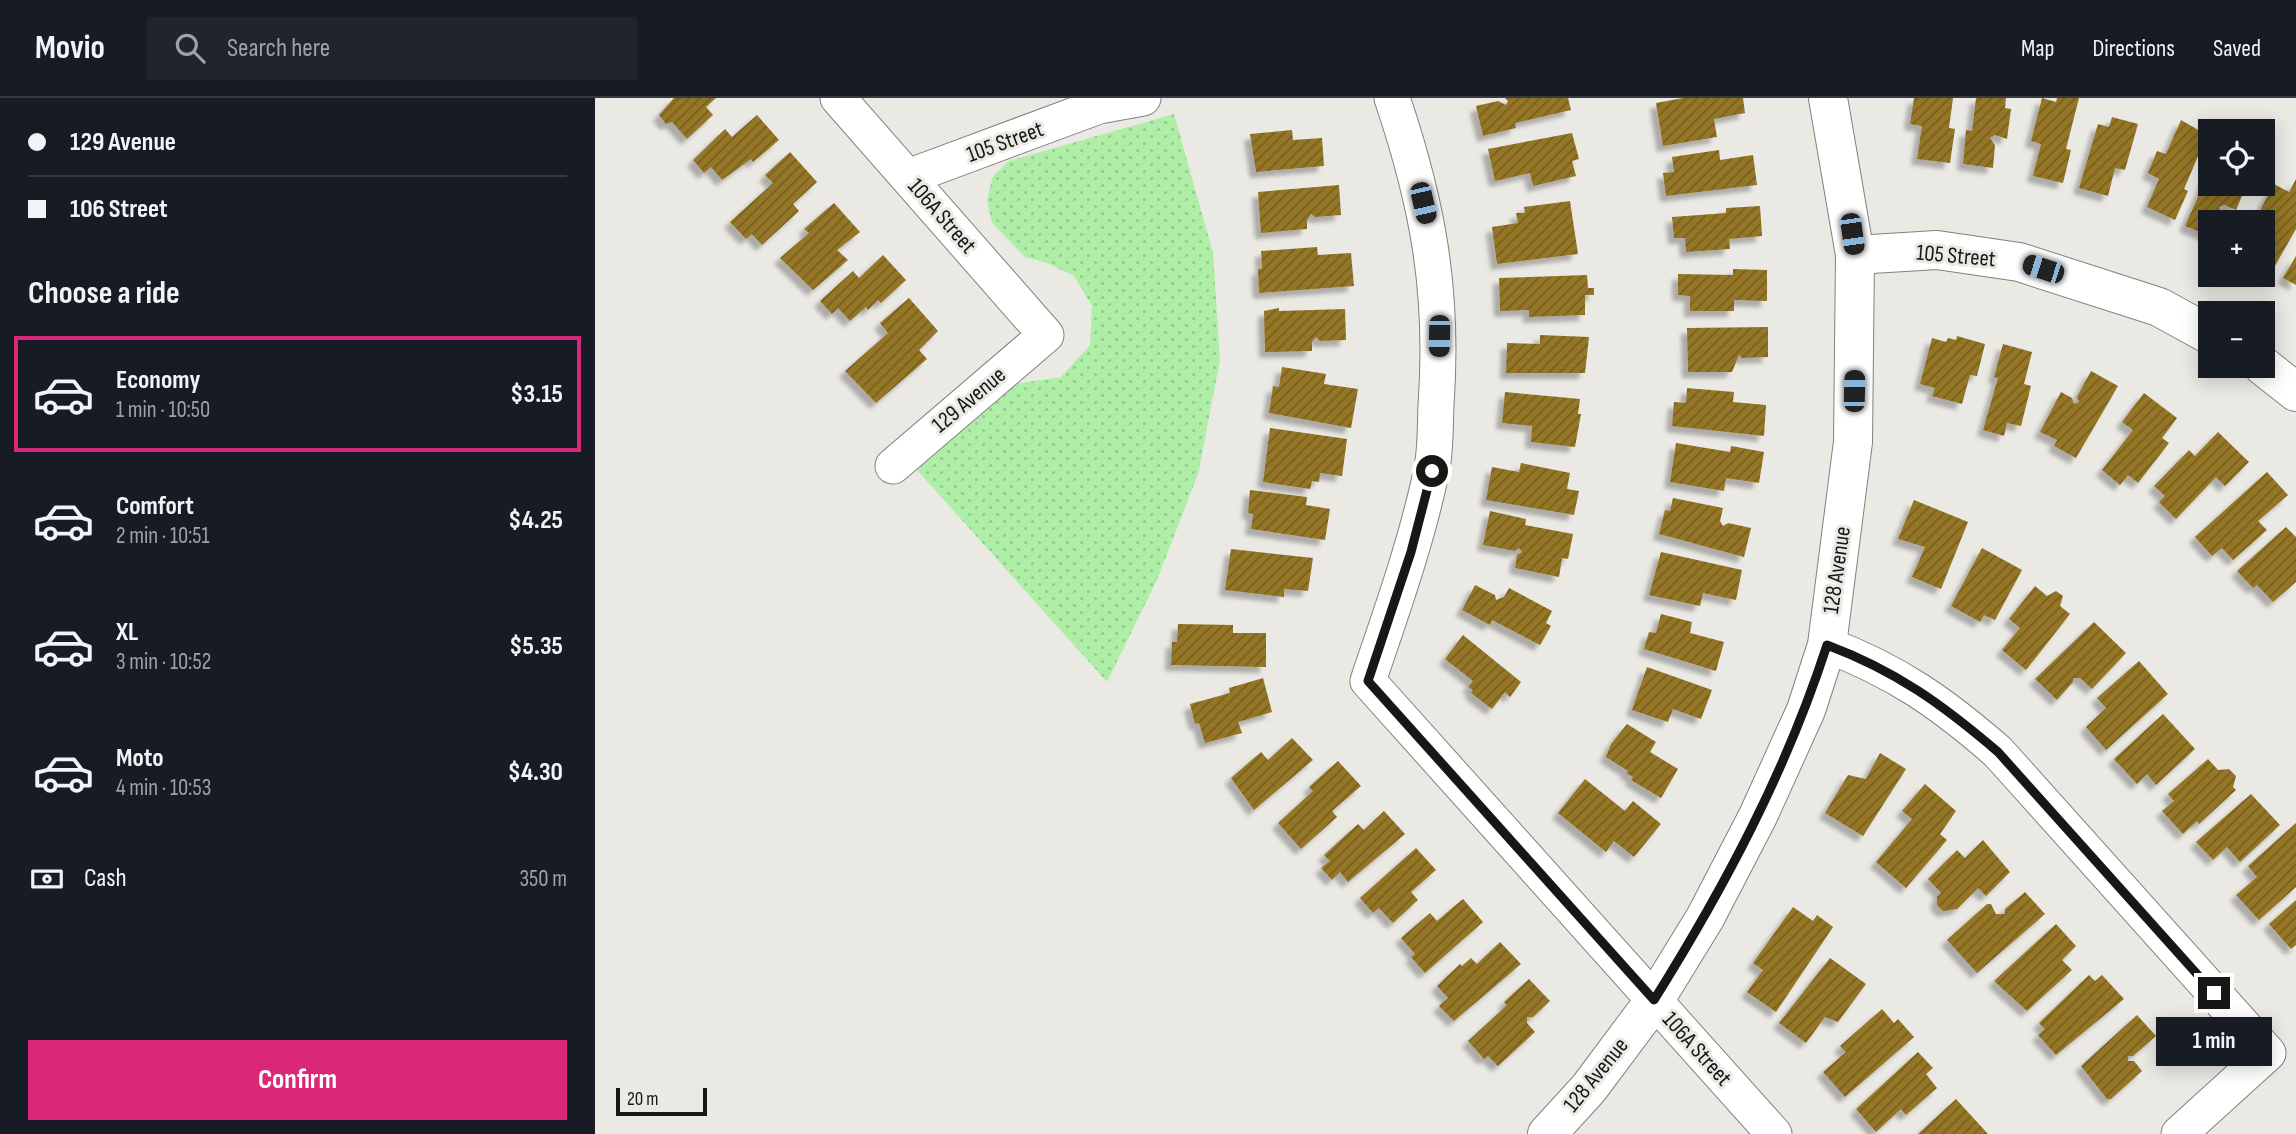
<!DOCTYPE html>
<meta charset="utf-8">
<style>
:root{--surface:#171b24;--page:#20242c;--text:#f1f3f6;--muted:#9ea1a6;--line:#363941;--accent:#db2777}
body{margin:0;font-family:"Sofia Sans Condensed",sans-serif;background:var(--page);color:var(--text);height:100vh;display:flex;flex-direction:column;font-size:26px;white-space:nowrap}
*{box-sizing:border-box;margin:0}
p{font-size:23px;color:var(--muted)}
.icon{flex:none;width:38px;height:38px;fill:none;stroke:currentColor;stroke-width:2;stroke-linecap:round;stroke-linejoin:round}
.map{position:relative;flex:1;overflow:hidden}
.drawer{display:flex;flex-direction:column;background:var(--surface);width:595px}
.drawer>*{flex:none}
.top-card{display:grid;align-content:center;height:154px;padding:0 28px;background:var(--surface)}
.fabs{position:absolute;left:1603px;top:21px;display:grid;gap:14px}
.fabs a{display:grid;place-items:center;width:77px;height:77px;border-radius:0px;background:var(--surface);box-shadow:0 4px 18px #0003;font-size:35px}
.scale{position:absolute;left:21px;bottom:18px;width:91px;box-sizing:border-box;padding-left:7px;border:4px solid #171715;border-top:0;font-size:19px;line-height:24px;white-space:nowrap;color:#171715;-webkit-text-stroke:5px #ebe9e4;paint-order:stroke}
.end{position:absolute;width:32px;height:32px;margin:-16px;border:9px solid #171715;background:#fff;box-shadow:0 0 0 4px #fff}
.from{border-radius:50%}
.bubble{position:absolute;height:49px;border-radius:0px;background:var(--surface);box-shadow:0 4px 18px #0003;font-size:23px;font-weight:700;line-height:49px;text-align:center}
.car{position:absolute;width:21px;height:42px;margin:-21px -10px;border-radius:9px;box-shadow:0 0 5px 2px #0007;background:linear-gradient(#222 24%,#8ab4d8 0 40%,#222 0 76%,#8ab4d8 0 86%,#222 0)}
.top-card b{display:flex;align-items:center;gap:24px;height:66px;font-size:26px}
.top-card b+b{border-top:2px solid var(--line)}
.top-card i{width:18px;height:18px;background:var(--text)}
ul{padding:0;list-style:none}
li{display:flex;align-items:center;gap:21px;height:116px;margin:0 14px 10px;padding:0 14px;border:4px solid transparent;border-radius:0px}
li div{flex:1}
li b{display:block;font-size:26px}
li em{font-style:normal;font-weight:700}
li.active{border-color:var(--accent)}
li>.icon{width:63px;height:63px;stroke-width:1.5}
h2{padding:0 28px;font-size:32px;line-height:84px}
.pay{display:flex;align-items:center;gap:18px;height:77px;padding:0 28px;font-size:26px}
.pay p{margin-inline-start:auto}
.primary-button{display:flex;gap:14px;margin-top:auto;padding:14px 28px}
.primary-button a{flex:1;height:80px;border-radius:0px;background:var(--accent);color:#fff;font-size:28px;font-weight:700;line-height:80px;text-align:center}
header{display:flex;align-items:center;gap:42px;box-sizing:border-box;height:98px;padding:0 35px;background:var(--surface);border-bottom:2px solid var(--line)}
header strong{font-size:33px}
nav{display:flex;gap:38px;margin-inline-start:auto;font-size:24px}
.search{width:490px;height:63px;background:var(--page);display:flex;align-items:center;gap:18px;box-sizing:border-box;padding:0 24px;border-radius:0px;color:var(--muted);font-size:26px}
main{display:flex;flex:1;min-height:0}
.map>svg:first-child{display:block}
.green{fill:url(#green-dots)}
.building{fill:url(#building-hatch);filter:url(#shadow)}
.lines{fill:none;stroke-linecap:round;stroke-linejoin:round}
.minor-casing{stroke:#83817c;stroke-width:37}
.tertiary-casing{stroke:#83817c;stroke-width:40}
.minor{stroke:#fff;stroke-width:35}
.tertiary{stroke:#fff;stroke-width:38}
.route{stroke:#171715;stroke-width:9}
.labels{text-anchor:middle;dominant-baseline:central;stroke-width:6;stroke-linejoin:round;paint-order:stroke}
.street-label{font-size:23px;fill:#171715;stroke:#ebe9e4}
</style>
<header>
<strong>Movio</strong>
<div class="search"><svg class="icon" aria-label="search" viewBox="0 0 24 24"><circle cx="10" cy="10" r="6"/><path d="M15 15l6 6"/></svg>Search here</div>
<nav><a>Map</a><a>Directions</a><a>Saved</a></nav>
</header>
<main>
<section class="drawer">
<div class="top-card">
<b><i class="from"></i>129 Avenue</b>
<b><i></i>106 Street</b>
</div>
<h2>Choose a ride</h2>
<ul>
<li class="active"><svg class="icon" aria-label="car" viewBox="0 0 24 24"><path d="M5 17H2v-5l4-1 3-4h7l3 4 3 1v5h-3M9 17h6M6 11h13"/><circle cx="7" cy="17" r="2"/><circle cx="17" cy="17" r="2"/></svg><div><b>Economy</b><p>1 min · 10:50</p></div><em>$3.15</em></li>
<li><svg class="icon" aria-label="car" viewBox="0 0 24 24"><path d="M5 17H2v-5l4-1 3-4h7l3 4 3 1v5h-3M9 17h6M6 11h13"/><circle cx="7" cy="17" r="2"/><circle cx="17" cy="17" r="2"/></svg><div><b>Comfort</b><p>2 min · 10:51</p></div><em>$4.25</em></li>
<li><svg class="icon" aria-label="car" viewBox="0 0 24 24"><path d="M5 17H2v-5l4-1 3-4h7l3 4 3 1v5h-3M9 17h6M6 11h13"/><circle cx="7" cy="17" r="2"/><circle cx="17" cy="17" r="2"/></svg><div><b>XL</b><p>3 min · 10:52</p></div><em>$5.35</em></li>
<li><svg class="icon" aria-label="car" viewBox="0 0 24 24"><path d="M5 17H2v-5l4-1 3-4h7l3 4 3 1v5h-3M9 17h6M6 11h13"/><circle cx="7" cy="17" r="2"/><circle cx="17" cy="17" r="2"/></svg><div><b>Moto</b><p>4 min · 10:53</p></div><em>$4.30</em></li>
</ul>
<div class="pay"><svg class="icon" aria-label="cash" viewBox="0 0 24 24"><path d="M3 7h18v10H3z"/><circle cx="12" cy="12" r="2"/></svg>Cash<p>350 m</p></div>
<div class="primary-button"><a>Confirm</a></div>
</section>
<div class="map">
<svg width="1701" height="1036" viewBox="0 0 1701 1036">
<defs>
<pattern id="green-dots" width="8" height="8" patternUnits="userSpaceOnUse" patternTransform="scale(1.75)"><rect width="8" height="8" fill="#aeeea7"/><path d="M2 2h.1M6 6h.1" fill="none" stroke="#95cb8f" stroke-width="1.8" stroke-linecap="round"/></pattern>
<pattern id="building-hatch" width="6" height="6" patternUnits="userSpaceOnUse" patternTransform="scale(1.75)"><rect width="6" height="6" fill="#947626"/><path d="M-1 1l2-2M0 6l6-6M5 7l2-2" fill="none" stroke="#786020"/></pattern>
<filter id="shadow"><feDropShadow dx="-6" dy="6" stdDeviation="2" flood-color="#0004"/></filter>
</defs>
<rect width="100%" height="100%" fill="#ebe9e4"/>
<polygon class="green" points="579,16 618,155 625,262 603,376 562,482 512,584 322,372 420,286 466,279 495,247 497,208 479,178 452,165 430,159 397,125 392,102 398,78 414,63"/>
<g class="building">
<polygon points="79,0 121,0 111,9 118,17 92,41 77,24 71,26 64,17"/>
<polygon points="910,0 973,0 976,12 920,25 921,30 888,38 881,8 903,3 911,7 913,3"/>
<polygon points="1088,0 1148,0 1150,15 1119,21 1122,39 1068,48 1061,5"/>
<polygon points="1319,0 1358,0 1354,30 1360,31 1355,65 1322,61 1327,28 1315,26"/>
<polygon points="1381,0 1411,0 1410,10 1416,11 1412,41 1400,37 1395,40 1400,47 1398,70 1368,66 1371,32 1377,33"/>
<polygon points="1447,0 1461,4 1462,0 1484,0 1471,51 1476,52 1468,85 1438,78 1446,46 1436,43"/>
<polygon points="162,17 184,42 158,64 156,61 127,82 116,69 109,75 98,62 130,31 137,39"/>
<polygon points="1517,19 1543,26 1530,72 1520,70 1513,98 1484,90 1503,26 1514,29"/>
<polygon points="1586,22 1612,37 1589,91 1593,93 1580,122 1552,109 1564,81 1553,75 1562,53 1571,56"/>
<polygon points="697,32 698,42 727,40 729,68 661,74 655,36"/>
<polygon points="977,35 984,61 977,63 981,78 938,88 935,75 900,83 893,51"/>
<polygon points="1124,52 1125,62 1158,57 1162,87 1071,98 1068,75 1079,74 1077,59"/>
<polygon points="195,54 222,84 198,106 204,113 167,147 157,136 151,141 135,124 178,85 170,77"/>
<polygon points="1615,72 1615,86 1652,86 1641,112 1629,107 1624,109 1626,114 1622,124 1615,124 1615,138 1590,128"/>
<polygon points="1701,81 1701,131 1677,173 1668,168 1668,124 1659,124 1679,86 1694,94"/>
<polygon points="744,87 746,117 720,119 716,116 712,122 712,131 666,135 663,94"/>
<polygon points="975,103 983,156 902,166 897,129 923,125 921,115 930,115 929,109"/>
<polygon points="239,105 265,134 242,152 253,162 218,192 185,160 214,135 209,131"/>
<polygon points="1165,108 1167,138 1134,141 1135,151 1091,154 1090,140 1079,140 1077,119 1131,115 1131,110"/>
<polygon points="722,149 723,157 756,155 759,188 664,195 663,171 667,171 666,153"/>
<polygon points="288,157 311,182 286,205 283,202 273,212 271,209 255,223 243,210 237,216 225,203 258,173 264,180"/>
<polygon points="1701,158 1701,187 1688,180"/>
<polygon points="1138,171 1172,172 1172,203 1139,202 1139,213 1095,213 1095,198 1083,197 1083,176 1138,177"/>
<polygon points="992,177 993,190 999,190 999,197 990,197 990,217 934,219 934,212 905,213 904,180"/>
<polygon points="314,200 343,233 324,252 332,261 281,305 250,273 293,235 285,225"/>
<polygon points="684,210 684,213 750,211 751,242 725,243 721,239 717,244 717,253 670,254 669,213"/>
<polygon points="1173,229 1173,259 1147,260 1144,257 1137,274 1093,274 1092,230"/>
<polygon points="945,237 994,239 990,275 911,275 912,245 945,246"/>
<polygon points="1362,238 1390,246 1382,278 1375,277 1367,306 1337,298 1340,290 1325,286 1337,240 1351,244 1353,240 1361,242"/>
<polygon points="1408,246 1437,254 1429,286 1436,288 1426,328 1412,325 1409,338 1388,332 1403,280 1399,279"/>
<polygon points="687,269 731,276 729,286 763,291 756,330 674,315 678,288 684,289"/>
<polygon points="1496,273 1523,288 1481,360 1459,348 1462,342 1445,334 1466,294 1477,300 1479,306 1484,304 1482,299"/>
<polygon points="1092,290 1139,294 1138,304 1171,307 1169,338 1077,328 1079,304 1091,305"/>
<polygon points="910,294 985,301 983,316 986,316 980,349 936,344 937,328 907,325"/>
<polygon points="1549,295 1582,320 1567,340 1574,345 1543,385 1533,377 1525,387 1507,372 1538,332 1527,324"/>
<polygon points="675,330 752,341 747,378 725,375 724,384 717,383 715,391 668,384"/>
<polygon points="1623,334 1654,364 1630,388 1621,379 1581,421 1564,404 1570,398 1559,388 1594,352 1600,358"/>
<polygon points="1081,345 1135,354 1136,348 1169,354 1164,385 1131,380 1129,393 1075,384"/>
<polygon points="926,365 975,375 972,391 984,393 979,417 891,402 897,369 924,374"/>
<polygon points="1672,374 1693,397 1663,423 1672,432 1638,462 1627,450 1617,458 1600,439"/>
<polygon points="655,392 712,399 711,407 735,411 730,442 656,431 658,416 653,415"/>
<polygon points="1078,400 1128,410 1125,423 1128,428 1133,425 1156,430 1149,459 1064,436 1070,412 1075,413"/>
<polygon points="1319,402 1373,424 1346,491 1317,479 1330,449 1303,441"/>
<polygon points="895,413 931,421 930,427 978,436 973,461 967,460 964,479 920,470 922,457 927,454 924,450 920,453 888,447"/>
<polygon points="1691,429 1701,439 1701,484 1678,504 1662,487 1658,490 1642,473"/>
<polygon points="1387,450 1427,472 1400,522 1389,517 1385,524 1356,508"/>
<polygon points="636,451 718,460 713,493 689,491 689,499 630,492"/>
<polygon points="1066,454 1147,472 1141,502 1108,495 1105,508 1054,497"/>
<polygon points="880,487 900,497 901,502 909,499 914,490 957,513 951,525 956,528 945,547 897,522 895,527 867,512"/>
<polygon points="1440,488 1452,498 1461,493 1468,498 1465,508 1475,516 1431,572 1407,552 1425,530 1414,521"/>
<polygon points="1066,516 1097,524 1095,535 1129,544 1121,573 1049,551 1054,534 1061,535"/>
<polygon points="1499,524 1531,555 1497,591 1485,580 1478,580 1478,584 1462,602 1440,581"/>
<polygon points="583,526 638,527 638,535 671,535 671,569 576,567 577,544 582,544"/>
<polygon points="868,537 926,584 915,599 910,594 897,611 876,595 878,592 873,589 878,583 850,561"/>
<polygon points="1544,563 1573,596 1511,652 1491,629 1511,610 1502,600"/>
<polygon points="1052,569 1117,592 1106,621 1078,611 1073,624 1037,612"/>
<polygon points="668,580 677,614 643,624 647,635 610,645 604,625 600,626 595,606 635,595 634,590"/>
<polygon points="1568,616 1600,651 1561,687 1552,676 1542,686 1519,661"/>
<polygon points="1032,626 1061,644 1055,654 1083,671 1066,700 1036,682 1038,679 1031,675 1033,673 1011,659 1016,646"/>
<polygon points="697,640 718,662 659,712 636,680 666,654 673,662"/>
<polygon points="1285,655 1311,671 1268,738 1230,715 1253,677 1271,681"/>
<polygon points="1613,661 1623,672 1634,671 1641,678 1638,689 1641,692 1604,726 1602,723 1588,736 1567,713 1579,703 1573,696"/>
<polygon points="743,663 766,688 737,713 742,719 706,751 683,725 718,693 714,689"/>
<polygon points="990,681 1030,713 1038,703 1066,726 1039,759 1019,743 1011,754 963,715"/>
<polygon points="1330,686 1361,713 1345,736 1352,742 1311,790 1281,764 1317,721 1307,713"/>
<polygon points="1656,696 1685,727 1645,764 1632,749 1618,762 1601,744"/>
<polygon points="789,713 810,736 753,784 745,774 737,782 726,770 735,763 729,757 763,726 769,732"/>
<polygon points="1701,725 1701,789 1664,822 1641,797 1662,779 1653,768"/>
<polygon points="1388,742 1415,774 1391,798 1383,790 1362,811 1348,813 1342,807 1342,799 1346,795 1333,781 1362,752 1370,760"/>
<polygon points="821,750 841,772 816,794 823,802 798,825 784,810 778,815 765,800"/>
<polygon points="1430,794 1450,816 1382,875 1352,842 1392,806 1396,806 1401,816 1410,816 1410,811"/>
<polygon points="868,801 888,824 830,875 816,859 820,856 806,840 835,815 842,823"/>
<polygon points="1701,802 1701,847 1696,851 1674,826"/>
<polygon points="1198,809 1218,823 1222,817 1238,829 1181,914 1152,894 1168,872 1158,865"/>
<polygon points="1461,826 1481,848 1467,862 1477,872 1432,913 1399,883"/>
<polygon points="905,844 926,866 859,923 844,908 853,900 842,888 865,866 867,868 876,860 882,866"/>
<polygon points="1235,860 1271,886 1243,924 1230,919 1211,945 1184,925"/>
<polygon points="1494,877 1500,883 1507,877 1529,901 1461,957 1443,937 1450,931 1444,925"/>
<polygon points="934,881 955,903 938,919 932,919 932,925 940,934 903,968 893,958 889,961 873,943 912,907 909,904"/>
<polygon points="1287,911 1299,925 1303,921 1319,939 1250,999 1228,974 1251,954 1245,948"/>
<polygon points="1542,917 1561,938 1538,958 1533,958 1533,963 1539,963 1547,973 1516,1001 1512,1001 1486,968"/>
<polygon points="1323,954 1338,970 1331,976 1342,990 1311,1017 1306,1011 1281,1034 1261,1011"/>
<polygon points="1361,1001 1393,1036 1323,1036"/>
</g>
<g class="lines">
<g class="minor-casing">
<g id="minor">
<polyline points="243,0 451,237 298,368"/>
<path d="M797 0C833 106 849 194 841 307 840 329 841 354 836 375 821 446 796 515 773 583L1179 1036"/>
<polyline points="313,79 504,8 548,0"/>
<path d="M1232 547C1301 573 1347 605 1403 654L1673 955 1584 1036"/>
</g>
</g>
<g class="tertiary-casing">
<g id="tertiary">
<polyline points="1260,157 1342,152 1424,164 1564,209 1615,237"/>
<polyline points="1668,268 1701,294"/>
<polyline points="952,1036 994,990 1059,903 1110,820 1163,718 1211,612 1232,547 1258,344 1260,157 1233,0"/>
</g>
</g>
<use href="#minor" class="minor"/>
<use href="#tertiary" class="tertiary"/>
</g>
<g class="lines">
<path class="route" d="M837 373 816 454 773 583 1059 902C1129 790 1191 674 1232 547 1301 573 1347 606 1403 654L1619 895"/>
</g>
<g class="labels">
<g class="street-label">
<text transform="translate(410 44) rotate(-20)">105 Street</text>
<text transform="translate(347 118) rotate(49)">106A Street</text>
<text transform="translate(1361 158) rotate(5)">105 Street</text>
<text transform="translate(374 302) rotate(-40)">129 Avenue</text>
<text transform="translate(1242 472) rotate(-82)">128 Avenue</text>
<text transform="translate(1102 951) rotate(48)">106A Street</text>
<text transform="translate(1001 977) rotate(-51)">128 Avenue</text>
</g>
</g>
</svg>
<div class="fabs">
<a><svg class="icon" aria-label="locate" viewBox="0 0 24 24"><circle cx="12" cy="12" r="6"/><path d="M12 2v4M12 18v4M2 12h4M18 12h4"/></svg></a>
<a>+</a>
<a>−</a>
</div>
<div class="scale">20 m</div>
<i class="end from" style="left:837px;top:373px"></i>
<i class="end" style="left:1619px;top:895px"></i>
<div class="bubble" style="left:1561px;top:919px;width:116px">1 min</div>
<i class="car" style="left:828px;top:105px;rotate:167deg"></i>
<i class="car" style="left:1257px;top:136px;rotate:172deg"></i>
<i class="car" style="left:1448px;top:171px;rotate:288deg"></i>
<i class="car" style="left:844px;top:238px;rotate:181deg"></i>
<i class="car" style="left:1259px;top:293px;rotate:1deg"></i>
</div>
</main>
